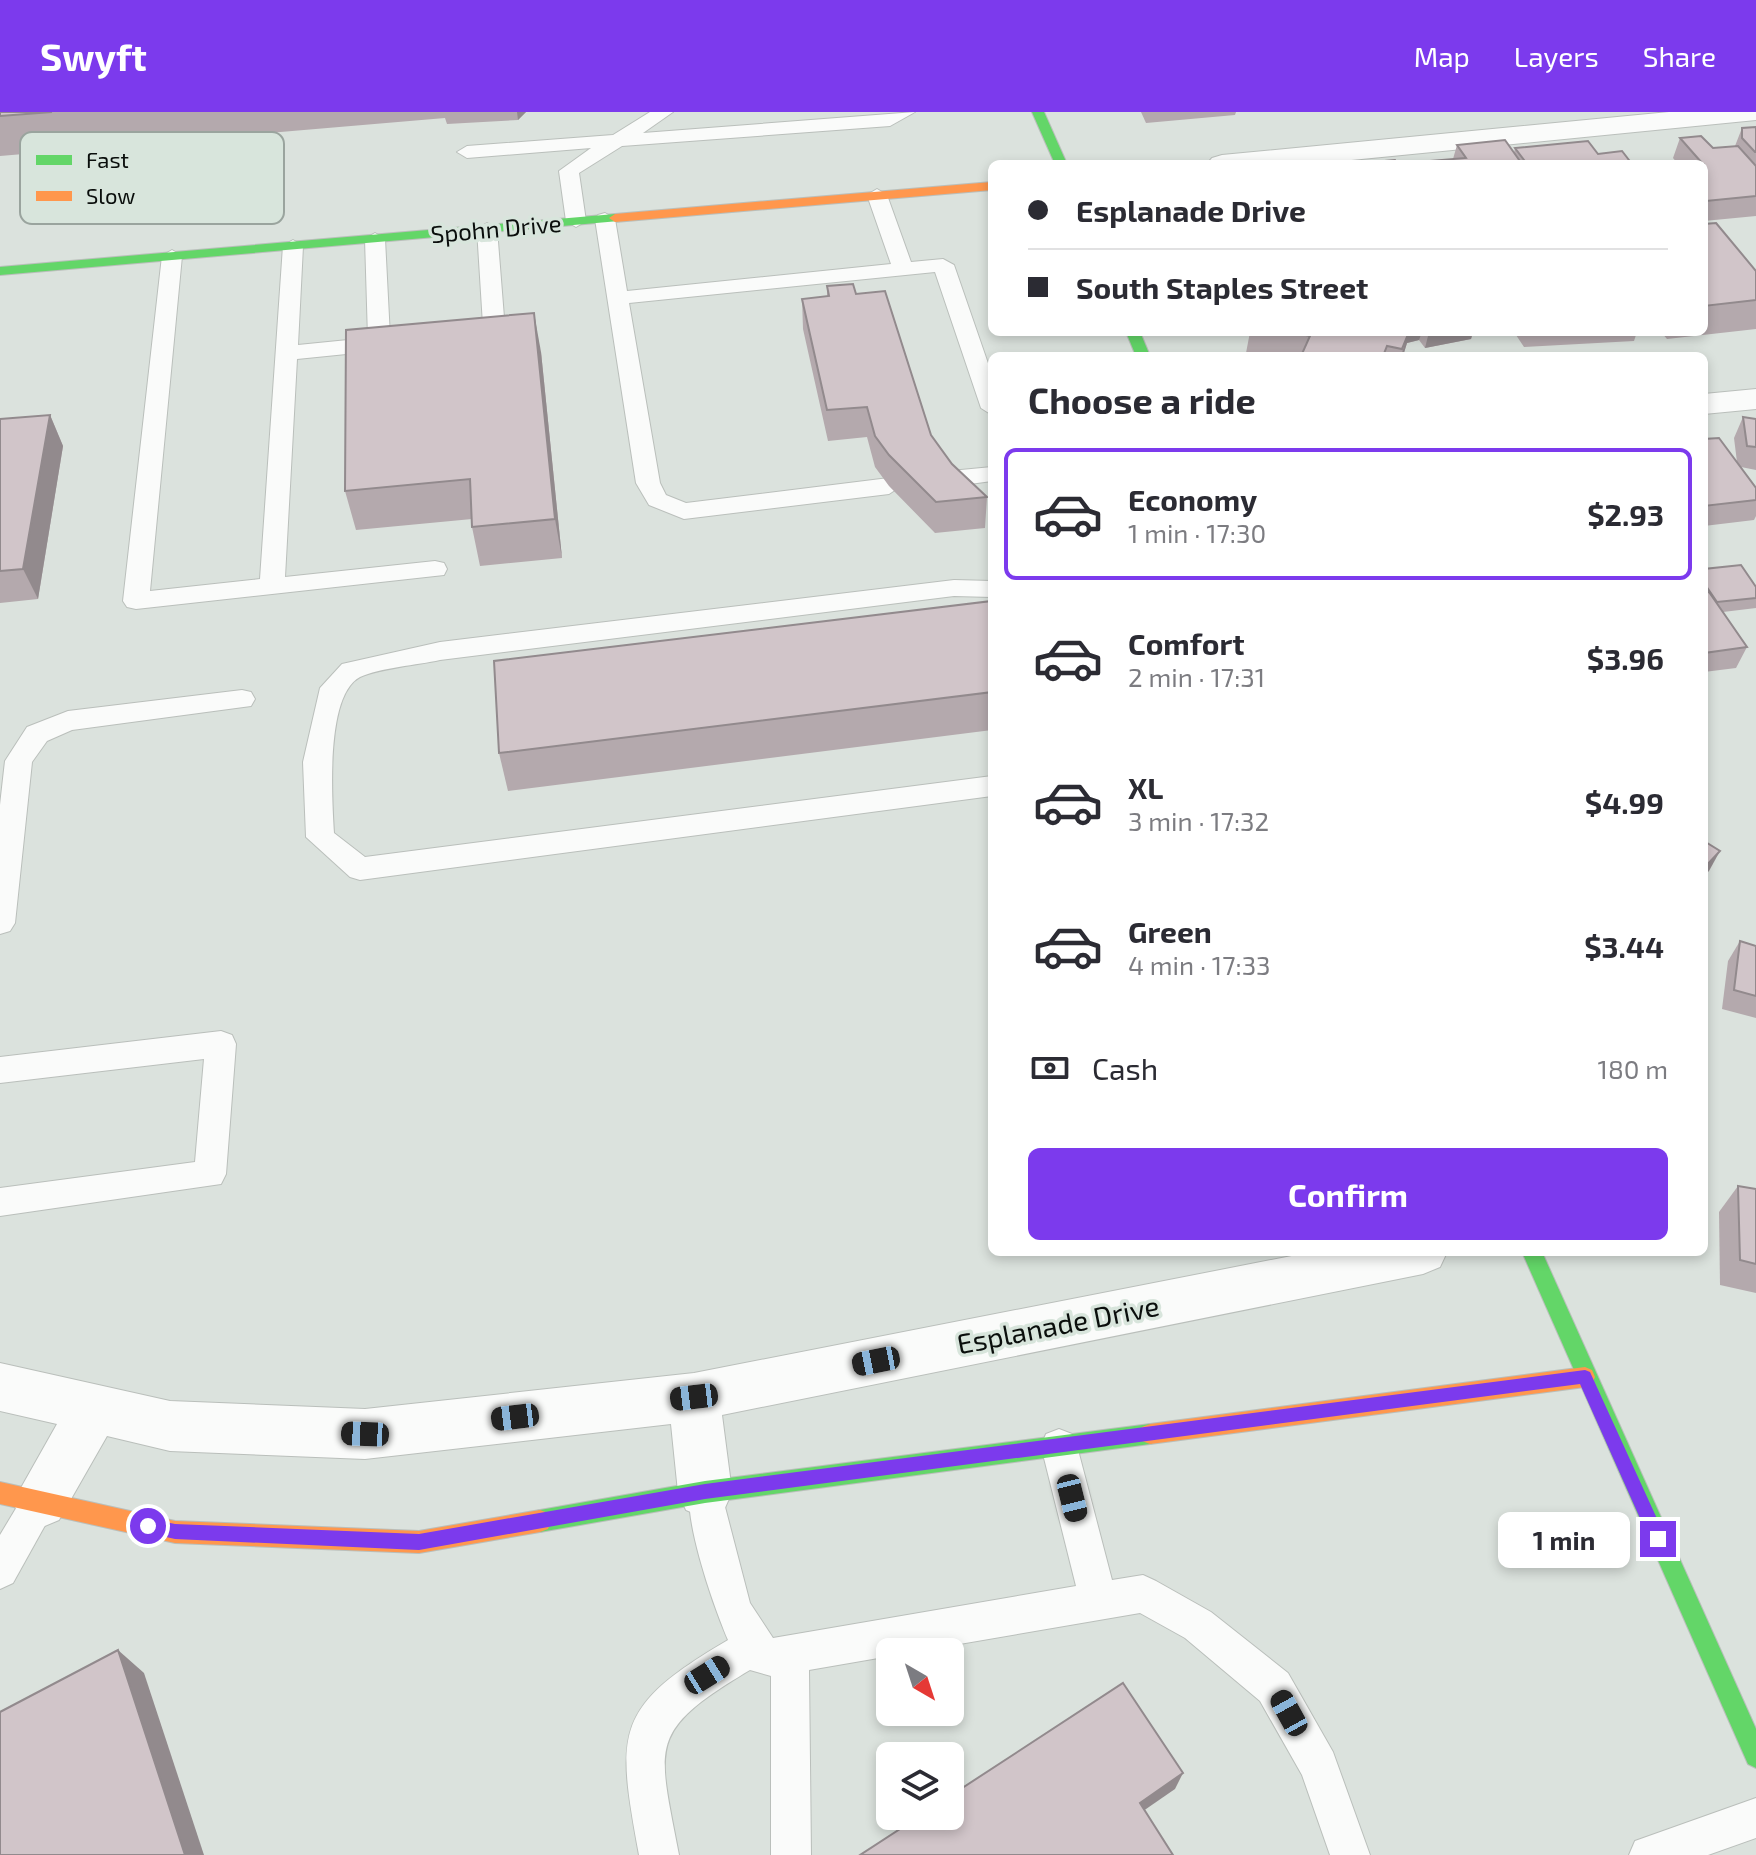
<!DOCTYPE html>
<meta charset="utf-8">
<style>
:root{--surface:#fff;--page:#f7f7f7;--text:#2b2b33;--muted:#7c7c81;--line:#e1e1e2;--accent:#7c3aed}
body{margin:0;font-family:"Exo 2",sans-serif;background:var(--page);color:var(--text);height:100vh;display:flex;flex-direction:column;font-size:30px;white-space:nowrap}
*{box-sizing:border-box;margin:0}
p{font-size:26px;color:var(--muted)}
.icon{flex:none;width:44px;height:44px;fill:none;stroke:currentColor;stroke-width:2;stroke-linecap:round;stroke-linejoin:round}
.map{position:relative;flex:1;overflow:hidden}
.sheet{position:absolute;left:988px;top:240px;width:720px;height:904px;display:flex;flex-direction:column;background:var(--surface);border-radius:12px;box-shadow:0 4px 12px #0003}
.sheet>*{flex:none}
.banner{position:absolute;left:988px;top:48px;width:720px;height:176px;border-radius:12px;box-shadow:0 4px 12px #0003;display:grid;align-content:center;height:176px;padding:0 40px;background:var(--surface)}
.needle{width:52px;rotate:141deg}
.tools{position:absolute;left:876px;top:1526px;display:grid;gap:16px}
.tools a{display:grid;place-items:center;width:88px;height:88px;border-radius:12px;background:var(--surface);box-shadow:0 4px 12px #0003;font-size:40px}
.end{position:absolute;width:36px;height:36px;margin:-18px;border:10px solid #7c3aed;background:#fff;box-shadow:0 0 0 4px #fff}
.from{border-radius:50%}
.bubble{position:absolute;height:56px;border-radius:12px;background:var(--surface);box-shadow:0 4px 12px #0003;font-size:26px;font-weight:700;line-height:56px;text-align:center}
.car{position:absolute;width:24px;height:48px;margin:-24px -12px;border-radius:10px;box-shadow:0 0 6px 2px #0007;background:linear-gradient(#222 24%,#8ab4d8 0 40%,#222 0 76%,#8ab4d8 0 86%,#222 0)}
.banner b{display:flex;align-items:center;gap:28px;height:76px;font-size:30px}
.banner b+b{border-top:2px solid var(--line)}
.banner i{width:20px;height:20px;background:var(--text)}
ul{padding:0;list-style:none}
li{display:flex;align-items:center;gap:24px;height:132px;margin:0 16px 12px;padding:0 24px;border:4px solid transparent;border-radius:12px}
li div{flex:1}
li b{display:block;font-size:30px}
li em{font-style:normal;font-weight:700}
li.selected{border-color:var(--accent)}
li>.icon{width:72px;height:72px;stroke-width:1.5}
h2{padding:0 40px;font-size:36px;line-height:96px}
.pay{display:flex;align-items:center;gap:20px;height:88px;padding:0 40px;font-size:30px}
.pay p{margin-inline-start:auto}
.primary-button{display:flex;gap:16px;margin-top:auto;padding:16px 40px}
.primary-button a{flex:1;height:92px;border-radius:12px;background:var(--accent);color:#fff;font-size:32px;font-weight:700;line-height:92px;text-align:center}
header{display:flex;align-items:center;gap:48px;box-sizing:border-box;height:112px;padding:0 40px;background:var(--accent);color:#fff}
header strong{font-size:38px}
nav{display:flex;gap:44px;margin-inline-start:auto;font-size:28px}
.map>svg:first-child{display:block}
.lines{fill:none;stroke-linecap:round;stroke-linejoin:round}
.lane-casing{stroke:#babfbb;stroke-width:2}
.street-casing{stroke:#babfbb;stroke-width:2}
.fast-casing{stroke:#babfbb;stroke-width:2}
.slow-casing{stroke:#babfbb;stroke-width:2}
.lane{fill:#fafbfa;fill-rule:evenodd}
.street{fill:#fafbfa;fill-rule:evenodd}
.fast{fill:#63d668;fill-rule:evenodd}
.slow{fill:#ff974d;fill-rule:evenodd}
.wall{fill:#b4a9ad}
.shaded-wall{fill:#928a8d}
.building{fill:#d1c5c9;stroke:#928a8d;stroke-width:2}
.route{fill:#7c3aed}
.labels{text-anchor:middle;dominant-baseline:central;stroke-width:7;stroke-linejoin:round;paint-order:stroke}
.far-street-label{font-size:24px;fill:#0a0e0c;stroke:#d8e5dc}
.street-label{font-size:28px;fill:#0a0e0c;stroke:#d8e5dc}
.key{fill:#d8e5dc;stroke:#9aa49e;stroke-width:2}
.key-label{font-size:22px;fill:#0a0e0c}
</style>
<header>
<strong>Swyft</strong>
<nav><a>Map</a><a>Layers</a><a>Share</a></nav>
</header>
<div class="map">
<svg width="1756" height="1743" viewBox="0 0 1756 1743">
<rect width="100%" height="100%" fill="#dbe2dd"/>
<g class="lines">
<g class="lane-casing">
<g id="lane">
<polygon points="650,0 673,0 643,21 915,0 890,14 622,34 579,61 586,109 576,115 566,109 559,59 591,36 467,46 457,40 467,34 613,23"/>
<polygon points="877,77 887,83 911,150 943,147 954,153 992,263 992,303 981,296 935,160 629,191 660,371 666,383 686,391 889,366 901,374 889,382 684,407 649,393 636,371 595,107 598,103 605,101 615,107 627,179 891,152 867,83"/>
<polygon points="487,111 497,117 505,218 502,223 470,228 459,221 462,216 483,213 477,117"/>
<polygon points="375,121 385,127 390,225 397,231 386,238 297,247 285,465 435,449 444,451 447,457 444,463 136,497 127,495 123,489 162,144 172,138 182,144 150,479 260,467 283,134 293,128 303,134 298,233 368,226 365,127"/>
<polygon points="992,355 992,369 940,376 928,368 940,360"/>
<path d="M954 468 992 469V485L954 484 440 548C418 553 379 556 360 565 325 583 332 687 334 721L365 745 992 664V684L360 768 350 765 306 725 303 650 320 576 342 552 440 530Z"/>
<polygon points="242,578 251,580 255,587 251,594 72,618 47,629 32,650 15,811 10,819 0,822 0,693 5,649 27,615 68,599"/>
<polygon points="221,919 232,923 236,932 226,1062 221,1072 0,1104 0,1076 195,1050 204,947 0,971 0,945"/>
<path d="M1059 1317 1072 1322 1077 1334 1112 1468 1143 1463 1156 1469 1211 1500 1288 1561 1333 1640 1370 1743H1330L1302 1663 1260 1589 1185 1526 1140 1501 913 1540H890V1544L809 1558 811 1743H771V1564L750 1558C646 1620 658 1632 679 1743H639C616 1619 614 1595 728 1528 714 1495 679 1398 692 1368L705 1362 718 1368 750 1491 773 1526 1076 1474 1041 1334 1046 1322Z"/>
<polygon points="40,1372 53,1378 58,1390 13,1471 0,1477 0,1423 27,1378"/>
<polygon points="1756,1686 1756,1726 1708,1743 1629,1743 1635,1729"/>
</g>
</g>
<g class="street-casing">
<g id="street">
<polygon points="1669,0 1756,0 1756,8 1311,52 1207,52 1212,46 1222,43"/>
<polygon points="1756,277 1756,297 1704,302 1704,282"/>
<polygon points="1312,1140 1447,1140 1440,1155 1423,1162 722,1303 732,1380 724,1398 705,1406 686,1398 678,1380 671,1312 365,1347 170,1339 107,1324 59,1408 40,1416 21,1408 13,1390 57,1312 0,1299 0,1251 170,1289 365,1297 694,1261"/>
</g>
</g>
<g class="fast-casing">
<g id="fast">
<polygon points="1032,0 1044,0 1067,52 1055,52"/>
<polygon points="615,102 619,103 619,109 0,163 0,155"/>
<polygon points="1126,220 1140,220 1150,244 1136,244"/>
<polygon points="1522,1140 1542,1140 1756,1617 1756,1656 1748,1652"/>
<polygon points="1150,1312 1158,1315 1161,1322 1158,1329 1150,1332 705,1391 540,1420 532,1417 529,1409 532,1401 540,1398 705,1369"/>
</g>
</g>
<g class="slow-casing">
<g id="slow">
<polygon points="992,70 992,78 615,110 609,106 615,102"/>
<polygon points="1585,1255 1592,1258 1595,1265 1592,1272 1585,1275 1150,1332 1142,1329 1139,1322 1142,1315 1150,1312"/>
<polygon points="0,1370 175,1409 419,1419 540,1398 548,1401 551,1409 548,1417 540,1420 419,1441 175,1431 0,1392"/>
</g>
</g>
<use href="#lane" class="lane"/>
<use href="#street" class="street"/>
<use href="#fast" class="fast"/>
<use href="#slow" class="slow"/>
</g>
<g class="wall">
<polygon points="0,0 526,0 518,8 447,12 445,6 0,44"/>
<polygon points="1141,0 1236,0 1235,3 1146,11"/>
<polygon points="1756,15 1756,104 1704,109 1704,52 1678,52 1673,46 1680,26 1713,36 1735,34 1742,16"/>
<polygon points="1457,33 1514,41 1515,36 1598,42 1632,52 1417,52 1417,50 1453,47"/>
<polygon points="1704,112 1756,159 1756,217 1667,227 1661,220 1704,220"/>
<polygon points="827,174 856,182 931,323 952,352 987,385 985,416 935,421 889,374 875,355 867,325 828,329 803,217 802,187 827,185"/>
<polygon points="1250,220 1473,220 1471,227 1425,236 1419,228 1407,231 1403,244 1259,244 1246,241"/>
<polygon points="1514,220 1637,220 1634,229 1524,235"/>
<polygon points="541,240 562,446 480,454 472,415 472,407 356,418 345,379"/>
<polygon points="50,303 63,334 38,487 0,491 0,307"/>
<polygon points="1743,305 1756,307 1756,358 1741,355 1756,376 1756,404 1754,408 1704,414 1704,327 1737,350 1734,326"/>
<polygon points="1704,457 1756,475 1756,496 1723,500 1747,535 1736,556 1704,560"/>
<polygon points="992,489 992,618 508,679 499,641"/>
<polygon points="1740,829 1756,834 1756,906 1722,897 1728,849"/>
<polygon points="1738,1074 1756,1077 1756,1181 1720,1173 1719,1100"/>
</g>
<g class="shaded-wall">
<polygon points="517,0 526,0 518,8"/>
<polygon points="534,201 541,240 562,446 555,407"/>
<polygon points="1404,220 1422,220 1419,228 1407,231 1403,244 1401,244 1405,231"/>
<polygon points="1429,220 1473,220 1471,227 1425,236"/>
<polygon points="50,303 63,334 38,487 23,457"/>
<polygon points="1720,739 1709,759 1704,764 1704,756"/>
<polygon points="118,1538 144,1561 204,1743 185,1743"/>
<polygon points="1183,1661 1175,1677 1133,1706 1140,1691"/>
</g>
<g class="building">
<polygon points="0,0 52,0 0,4"/>
<polygon points="1756,15 1756,40 1755,40 1742,26 1742,16"/>
<polygon points="1701,24 1713,36 1738,34 1756,54 1756,84 1706,89 1704,87 1704,52 1686,52 1702,51 1680,26"/>
<polygon points="1505,28 1522,52 1419,52 1417,50 1466,46 1457,33"/>
<polygon points="1588,29 1598,42 1622,39 1632,52 1527,52 1515,36"/>
<polygon points="1395,48 1398,52 1351,52"/>
<polygon points="1716,111 1756,159 1756,188 1704,194 1704,112"/>
<polygon points="853,172 856,182 885,179 931,323 952,352 987,385 936,390 889,343 875,324 867,295 827,298 802,187 829,184 827,174"/>
<polygon points="534,201 555,407 472,415 470,367 345,379 346,218"/>
<polygon points="1294,220 1409,220 1402,237 1387,234 1383,244 1301,244 1310,224"/>
<polygon points="50,303 23,457 0,459 0,307"/>
<polygon points="1743,305 1756,307 1756,335 1747,334"/>
<polygon points="1719,326 1756,376 1756,388 1704,394 1704,327"/>
<polygon points="1741,453 1756,475 1756,486 1717,490 1704,471 1704,457"/>
<polygon points="1709,480 1747,535 1704,541 1704,481"/>
<polygon points="992,489 992,580 499,641 494,549"/>
<polygon points="1704,729 1720,739 1704,756"/>
<polygon points="1740,829 1756,834 1756,884 1734,878"/>
<polygon points="1738,1074 1756,1077 1756,1152 1740,1148"/>
<polygon points="118,1538 185,1743 0,1743 0,1600"/>
<polygon points="1123,1571 1183,1661 1140,1691 1173,1743 860,1743 920,1704 950,1704 950,1684"/>
</g>
<polygon class="route" points="1585,1258 1590,1260 1664,1422 1664,1433 1652,1433 1580,1272 705,1387 419,1438 175,1427 148,1421 140,1414 148,1406 175,1412 419,1422 705,1372"/>
<g class="labels">
<g class="far-street-label">
<text transform="translate(496 116) rotate(-5)">Spohn Drive</text>
</g>
<g class="street-label">
<text transform="translate(1058 1212) rotate(-11)">Esplanade Drive</text>
</g>
</g>
<rect x="20" y="20" width="264" height="92" rx="12" class="key"/>
<rect x="36" y="43" width="36" height="10" fill="#63d668"/>
<rect x="36" y="79" width="36" height="10" fill="#ff974d"/>
<g class="key-label">
<text x="86" y="56">Fast</text>
<text x="86" y="92">Slow</text>
</g>
</svg>
<div class="tools">
<a><svg class="needle" viewBox="-14 -14 28 28"><path d="M0-13l5 13h-10z" fill="#e53935"/><path d="M0 13l5-13h-10z" fill="#7c7c81"/></svg></a>
<a><svg class="icon" aria-label="layers" viewBox="0 0 24 24"><path d="M12 4l9 5-9 5-9-5zM3 14l9 5 9-5"/></svg></a>
</div>
<i class="end from" style="left:148px;top:1414px"></i>
<i class="end" style="left:1658px;top:1427px"></i>
<div class="bubble" style="left:1498px;top:1400px;width:132px">1 min</div>
<i class="car" style="left:876px;top:1249px;rotate:259deg"></i>
<i class="car" style="left:694px;top:1285px;rotate:263deg"></i>
<i class="car" style="left:515px;top:1305px;rotate:263deg"></i>
<i class="car" style="left:365px;top:1322px;rotate:272deg"></i>
<i class="car" style="left:1072px;top:1386px;rotate:166deg"></i>
<i class="car" style="left:707px;top:1563px;rotate:58deg"></i>
<i class="car" style="left:1289px;top:1601px;rotate:331deg"></i>
<div class="banner">
<b><i class="from"></i>Esplanade Drive</b>
<b><i></i>South Staples Street</b>
</div>
<section class="sheet">
<h2>Choose a ride</h2>
<ul>
<li class="selected"><svg class="icon" aria-label="car" viewBox="0 0 24 24"><path d="M5 17H2v-5l4-1 3-4h7l3 4 3 1v5h-3M9 17h6M6 11h13"/><circle cx="7" cy="17" r="2"/><circle cx="17" cy="17" r="2"/></svg><div><b>Economy</b><p>1 min · 17:30</p></div><em>$2.93</em></li>
<li><svg class="icon" aria-label="car" viewBox="0 0 24 24"><path d="M5 17H2v-5l4-1 3-4h7l3 4 3 1v5h-3M9 17h6M6 11h13"/><circle cx="7" cy="17" r="2"/><circle cx="17" cy="17" r="2"/></svg><div><b>Comfort</b><p>2 min · 17:31</p></div><em>$3.96</em></li>
<li><svg class="icon" aria-label="car" viewBox="0 0 24 24"><path d="M5 17H2v-5l4-1 3-4h7l3 4 3 1v5h-3M9 17h6M6 11h13"/><circle cx="7" cy="17" r="2"/><circle cx="17" cy="17" r="2"/></svg><div><b>XL</b><p>3 min · 17:32</p></div><em>$4.99</em></li>
<li><svg class="icon" aria-label="car" viewBox="0 0 24 24"><path d="M5 17H2v-5l4-1 3-4h7l3 4 3 1v5h-3M9 17h6M6 11h13"/><circle cx="7" cy="17" r="2"/><circle cx="17" cy="17" r="2"/></svg><div><b>Green</b><p>4 min · 17:33</p></div><em>$3.44</em></li>
</ul>
<div class="pay"><svg class="icon" aria-label="cash" viewBox="0 0 24 24"><path d="M3 7h18v10H3z"/><circle cx="12" cy="12" r="2"/></svg>Cash<p>180 m</p></div>
<div class="primary-button"><a>Confirm</a></div>
</section>
</div>
